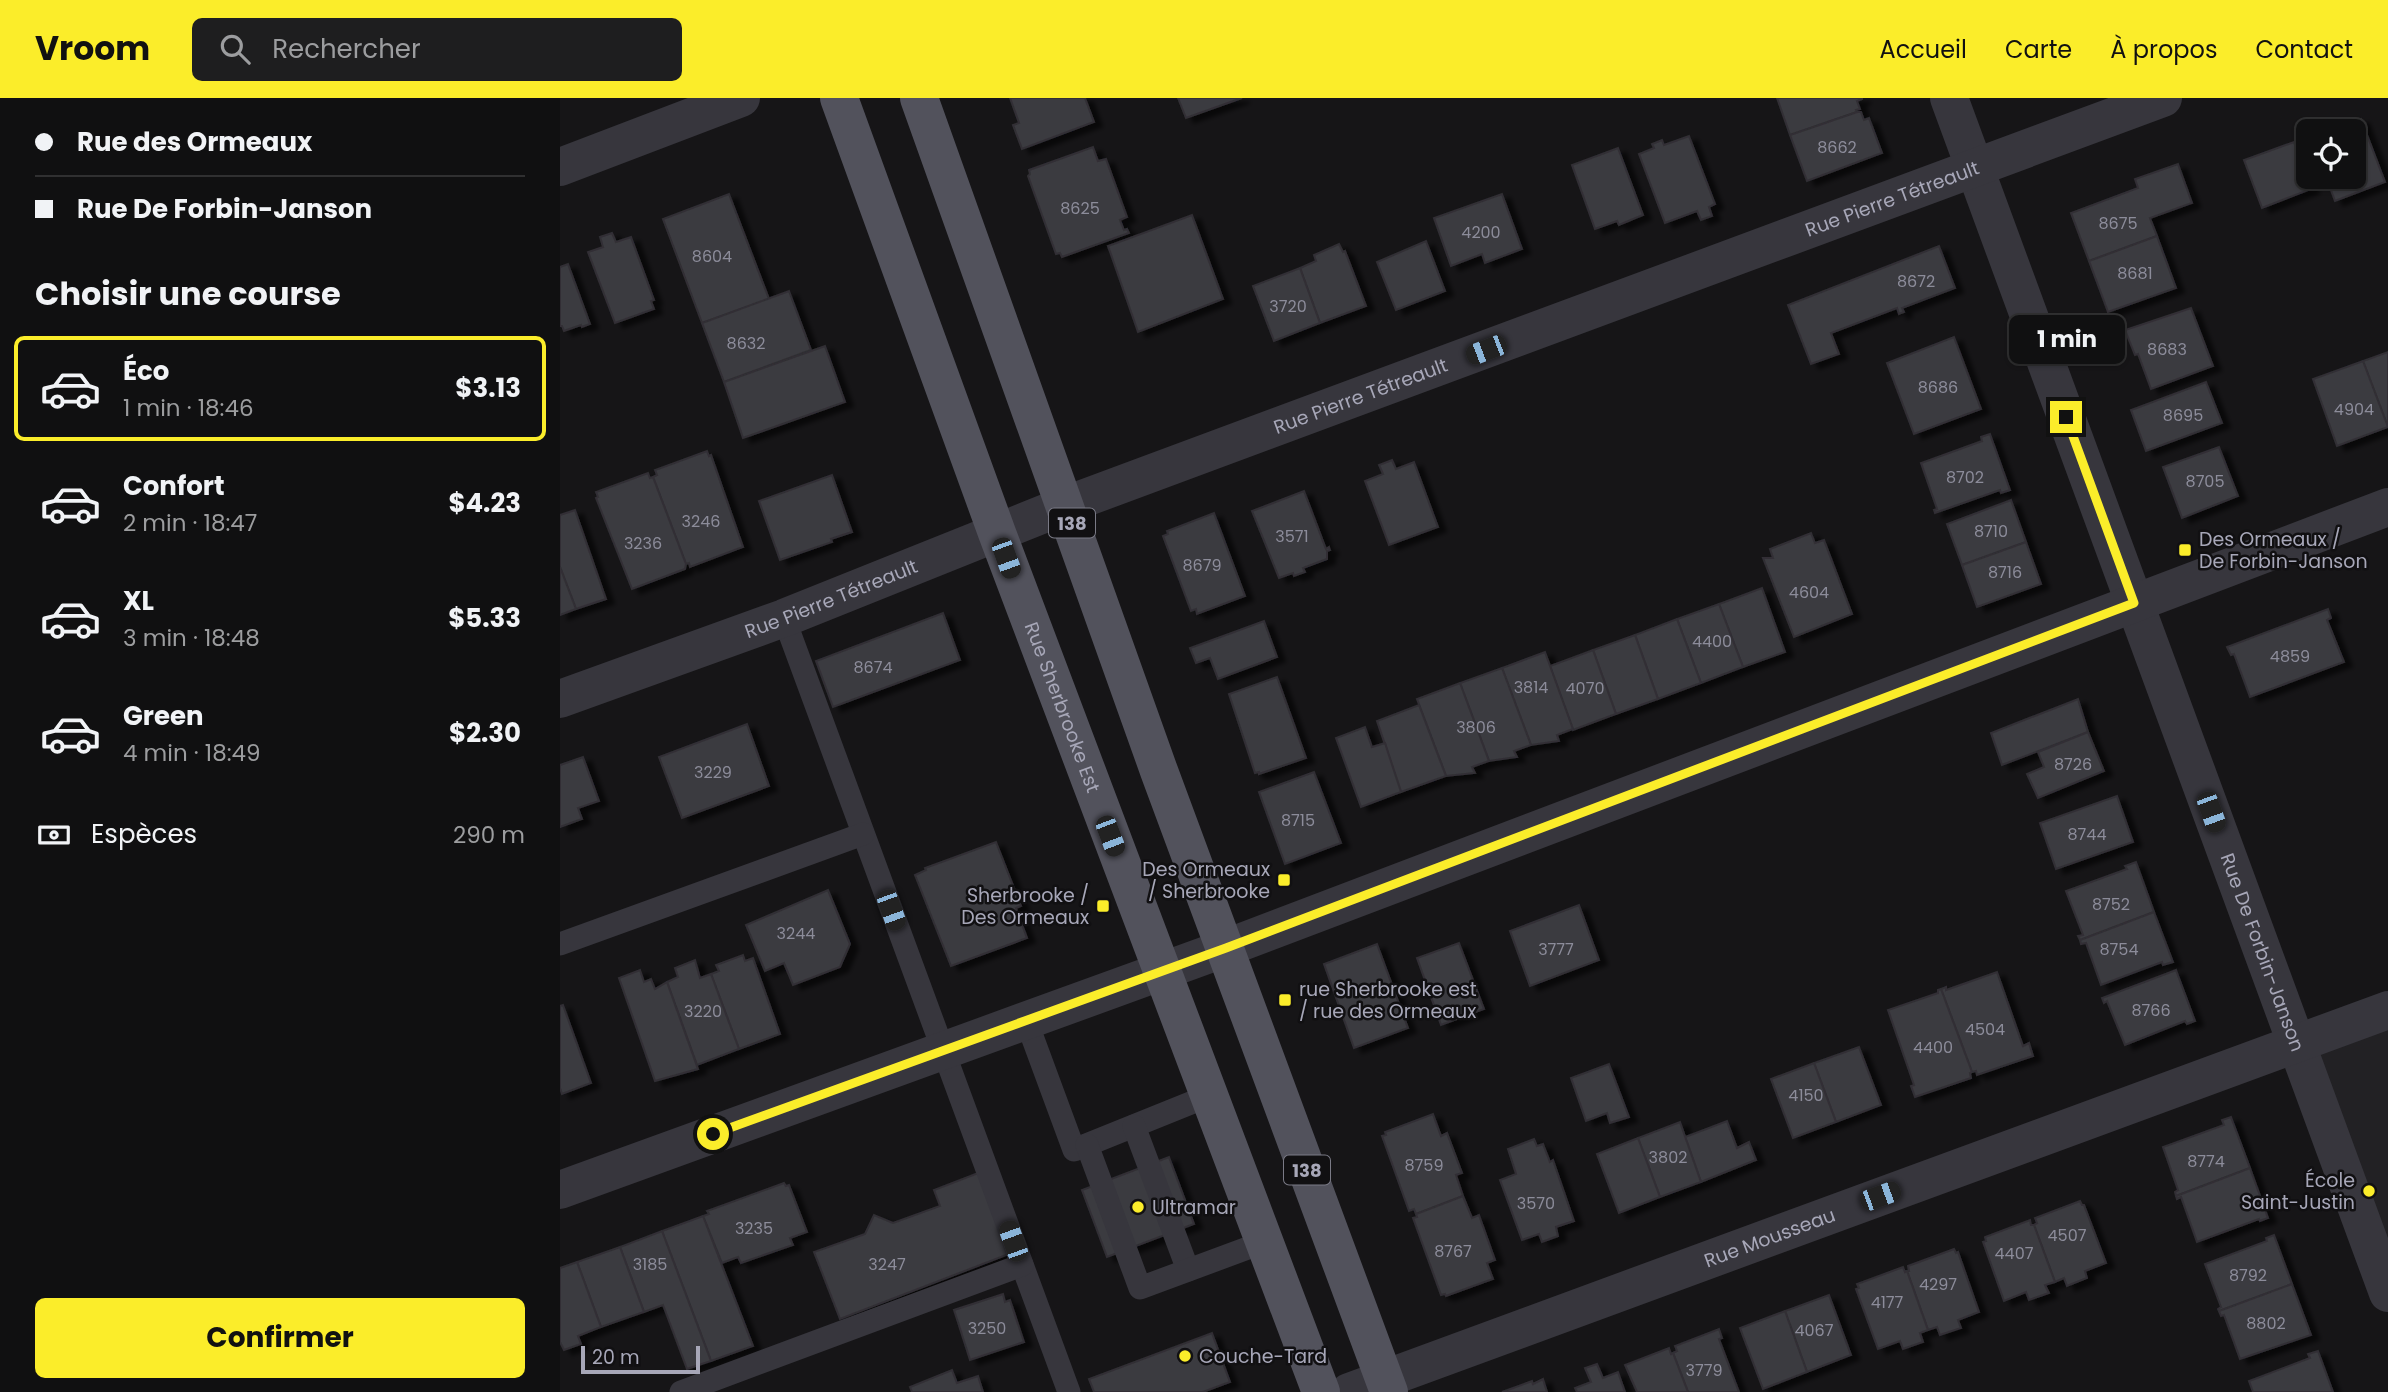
<!DOCTYPE html>
<html lang="fr">
<meta charset="utf-8">
<style>
:root{--surface:#101011;--page:#1e1e1f;--text:#f1f3f6;--muted:#9c9d9f;--line:#303031;--accent:#fbed2a}
body{margin:0;font-family:Poppins,sans-serif;background:var(--page);color:var(--text);height:100vh;display:flex;flex-direction:column;font-size:26px;white-space:nowrap}
*{box-sizing:border-box;margin:0}
p{font-size:23px;color:var(--muted)}
.icon{flex:none;width:38px;height:38px;fill:none;stroke:currentColor;stroke-width:2;stroke-linecap:round;stroke-linejoin:round}
.map{position:relative;flex:1;overflow:hidden}
.sheet{display:flex;flex-direction:column;background:var(--surface);width:560px}
.sheet>*{flex:none}
.guide{display:grid;align-content:center;height:154px;padding:0 35px;background:var(--surface)}
.fabs{position:absolute;left:1736px;top:21px;display:grid;gap:14px}
.fabs a{display:grid;place-items:center;width:70px;height:70px;border-radius:10px;background:var(--surface);box-shadow:0 2px 5px #0004,0 0 0 2px var(--line);font-size:35px}
.scale{position:absolute;left:21px;bottom:18px;width:119px;box-sizing:border-box;padding-left:7px;border:4px solid #a7a7b8;border-top:0;font-size:19px;line-height:24px;white-space:nowrap;color:#a7a7b8;-webkit-text-stroke:5px #111012;paint-order:stroke}
.end{position:absolute;width:32px;height:32px;margin:-16px;border:9px solid #fbed2a;background:#111;box-shadow:0 0 0 4px #111}
.from{border-radius:50%}
.bubble{position:absolute;height:49px;border-radius:10px;background:var(--surface);box-shadow:0 2px 5px #0004,0 0 0 2px var(--line);font-size:23px;font-weight:700;line-height:49px;text-align:center}
.car{position:absolute;width:21px;height:42px;margin:-21px -10px;border-radius:9px;box-shadow:0 0 5px 2px #0007;background:linear-gradient(#222 24%,#8ab4d8 0 40%,#222 0 76%,#8ab4d8 0 86%,#222 0)}
.guide b{display:flex;align-items:center;gap:24px;height:66px;font-size:26px}
.guide b+b{border-top:2px solid var(--line)}
.guide i{width:18px;height:18px;background:var(--text)}
ul{padding:0;list-style:none}
li{display:flex;align-items:center;gap:21px;height:105px;margin:0 14px 10px;padding:0 21px;border:4px solid transparent;border-radius:10px}
li div{flex:1}
li b{display:block;font-size:26px}
li em{font-style:normal;font-weight:700}
li.current{border-color:var(--accent)}
li>.icon{width:63px;height:63px;stroke-width:1.5}
h2{padding:0 35px;font-size:32px;line-height:84px}
.pay{display:flex;align-items:center;gap:18px;height:77px;padding:0 35px;font-size:26px}
.pay p{margin-inline-start:auto}
.primary-button{display:flex;gap:14px;margin-top:auto;padding:14px 35px}
.primary-button a{flex:1;height:80px;border-radius:10px;background:var(--accent);color:#111;font-size:28px;font-weight:700;line-height:80px;text-align:center}
header{display:flex;align-items:center;gap:42px;box-sizing:border-box;height:98px;padding:0 35px;background:var(--accent);color:#111}
header strong{font-size:33px}
nav{display:flex;gap:38px;margin-inline-start:auto;font-size:24px}
.search{width:490px;height:63px;background:var(--page);display:flex;align-items:center;gap:18px;box-sizing:border-box;padding:0 24px;border-radius:10px;color:var(--muted);font-size:26px}
main{display:flex;flex:1;min-height:0}
.map>svg:first-child{display:block}
.built{fill:#222124}
.building{fill:#3b3a3f;stroke:#302f34;stroke-width:2;filter:url(#shadow)}
.lines{fill:none;stroke-linecap:round;stroke-linejoin:round}
.service{stroke:#37363d;stroke-width:23}
.minor{stroke:#37363d;stroke-width:38}
.tertiary{stroke:#37363d;stroke-width:38}
.primary{stroke:#52525c;stroke-width:38}
.route{stroke:#fbed2a;stroke-width:9}
.poi-dot{fill:#fbed2a;stroke:#111012;stroke-width:2.5}
.labels{text-anchor:middle;dominant-baseline:central;stroke-width:5;stroke-linejoin:round;paint-order:stroke}
.number-label{font-size:16px;fill:#8c8c9a}
.shield{fill:#111012;stroke:#7a7a86;stroke-width:2}
.shield-label{font-size:18px;font-weight:bold;fill:#a7a7b8}
.street-label{font-size:19px;fill:#a7a7b8;stroke:#111012}
.poi-label{font-size:19px;fill:#a7a7b8;stroke:#111012;text-anchor:start}
</style>
<header>
<strong>Vroom</strong>
<div class="search"><svg class="icon" aria-label="search" viewBox="0 0 24 24"><circle cx="10" cy="10" r="6"/><path d="M15 15l6 6"/></svg>Rechercher</div>
<nav><a>Accueil</a><a>Carte</a><a>À propos</a><a>Contact</a></nav>
</header>
<main>
<section class="sheet">
<div class="guide">
<b><i class="from"></i>Rue des Ormeaux</b>
<b><i></i>Rue De Forbin-Janson</b>
</div>
<h2>Choisir une course</h2>
<ul>
<li class="current"><svg class="icon" aria-label="car" viewBox="0 0 24 24"><path d="M5 17H2v-5l4-1 3-4h7l3 4 3 1v5h-3M9 17h6M6 11h13"/><circle cx="7" cy="17" r="2"/><circle cx="17" cy="17" r="2"/></svg><div><b>Éco</b><p>1 min · 18:46</p></div><em>$3.13</em></li>
<li><svg class="icon" aria-label="car" viewBox="0 0 24 24"><path d="M5 17H2v-5l4-1 3-4h7l3 4 3 1v5h-3M9 17h6M6 11h13"/><circle cx="7" cy="17" r="2"/><circle cx="17" cy="17" r="2"/></svg><div><b>Confort</b><p>2 min · 18:47</p></div><em>$4.23</em></li>
<li><svg class="icon" aria-label="car" viewBox="0 0 24 24"><path d="M5 17H2v-5l4-1 3-4h7l3 4 3 1v5h-3M9 17h6M6 11h13"/><circle cx="7" cy="17" r="2"/><circle cx="17" cy="17" r="2"/></svg><div><b>XL</b><p>3 min · 18:48</p></div><em>$5.33</em></li>
<li><svg class="icon" aria-label="car" viewBox="0 0 24 24"><path d="M5 17H2v-5l4-1 3-4h7l3 4 3 1v5h-3M9 17h6M6 11h13"/><circle cx="7" cy="17" r="2"/><circle cx="17" cy="17" r="2"/></svg><div><b>Green</b><p>4 min · 18:49</p></div><em>$2.30</em></li>
</ul>
<div class="pay"><svg class="icon" aria-label="cash" viewBox="0 0 24 24"><path d="M3 7h18v10H3z"/><circle cx="12" cy="12" r="2"/></svg>Espèces<p>290 m</p></div>
<div class="primary-button"><a>Confirmer</a></div>
</section>
<div class="map">
<svg width="1828" height="1294" viewBox="0 0 1828 1294">
<defs>
<filter id="shadow"><feDropShadow dx="8" dy="4.5" stdDeviation="2" flood-color="#0009"/></filter>
</defs>
<rect width="100%" height="100%" fill="#161517"/>
<polygon class="built" points="1828,912 1828,1195 1737,946"/>
<g class="building">
<polygon points="450,0 525,0 534,24 462,51 453,27 459,25"/>
<polygon points="618,0 682,0 626,20"/>
<polygon points="1217,0 1302,0 1302,1 1297,3 1300,11 1296,12 1297,14 1230,37"/>
<polygon points="1297,14 1301,14 1304,22 1309,20 1322,55 1247,83 1230,37"/>
<polygon points="1801,21 1825,84 1775,103 1766,79 1794,79 1794,33 1770,33"/>
<polygon points="1129,38 1155,106 1149,109 1152,118 1141,122 1137,113 1105,125 1079,56 1094,50 1092,46 1102,42 1104,47"/>
<polygon points="1734,44 1751,91 1702,110 1684,62"/>
<polygon points="533,49 538,63 546,61 567,119 560,122 564,132 567,131 569,135 502,159 500,155 496,156 468,78 470,76 469,72"/>
<polygon points="1058,50 1083,117 1059,127 1057,123 1035,131 1012,67"/>
<polygon points="1618,66 1632,105 1590,120 1597,138 1529,163 1511,115 1578,90 1575,81"/>
<polygon points="169,96 209,201 142,225 103,121"/>
<polygon points="942,96 962,151 925,165 922,156 891,168 874,120"/>
<polygon points="632,117 663,201 578,234 548,148"/>
<polygon points="52,135 56,144 71,139 94,202 91,203 94,211 55,225 28,154 43,149 40,139"/>
<polygon points="1597,138 1616,190 1548,214 1529,163"/>
<polygon points="866,143 885,193 836,212 817,164"/>
<polygon points="779,146 783,154 785,153 806,208 760,225 740,170 756,163 754,157"/>
<polygon points="1379,148 1395,190 1342,210 1344,214 1339,216 1337,210 1271,235 1279,256 1251,266 1228,207"/>
<polygon points="8,166 30,226 22,229 21,227 4,233 2,228 0,228 0,169"/>
<polygon points="740,170 760,225 714,243 693,188"/>
<polygon points="229,193 251,252 164,284 142,225"/>
<polygon points="1631,210 1653,268 1591,291 1578,256 1575,257 1565,232"/>
<polygon points="1394,239 1421,311 1354,336 1327,265"/>
<polygon points="265,248 285,304 183,340 164,284"/>
<polygon points="1828,254 1828,329 1803,263"/>
<polygon points="1803,263 1828,329 1777,348 1753,281"/>
<polygon points="1646,284 1662,325 1586,353 1571,312"/>
<polygon points="1430,336 1450,392 1441,395 1440,392 1375,415 1374,412 1377,411 1361,365 1422,343 1421,339"/>
<polygon points="1659,349 1678,398 1622,420 1603,369"/>
<polygon points="147,353 149,358 151,357 183,449 130,469 129,465 126,466 93,379 97,377 95,372"/>
<polygon points="832,362 836,371 854,364 878,429 829,447 805,383 823,376 819,367"/>
<polygon points="88,375 90,380 93,379 126,466 125,471 72,491 36,400 38,399 36,394"/>
<polygon points="272,377 292,434 271,441 272,444 220,462 199,403"/>
<polygon points="744,393 766,451 769,449 770,452 767,453 767,461 743,470 745,474 734,478 733,475 719,480 692,413"/>
<polygon points="1451,402 1466,444 1402,467 1387,426"/>
<polygon points="15,412 46,501 16,511 0,469 0,417"/>
<polygon points="654,415 685,498 637,516 636,511 631,513 603,438 608,436 607,433"/>
<polygon points="1251,435 1255,445 1264,442 1292,516 1234,539 1203,460 1213,460 1210,451"/>
<polygon points="1466,444 1481,486 1417,509 1402,467"/>
<polygon points="0,469 16,511 0,517"/>
<polygon points="1202,490 1225,554 1183,569 1159,506"/>
<polygon points="1159,506 1183,569 1141,585 1117,521"/>
<polygon points="1768,511 1771,520 1767,522 1784,564 1690,599 1674,556 1671,557 1667,549"/>
<polygon points="383,515 400,562 273,609 256,563"/>
<polygon points="1117,521 1141,585 1098,601 1075,537"/>
<polygon points="704,523 717,559 658,581 650,560 636,565 630,550"/>
<polygon points="1075,537 1098,601 1056,616 1033,552"/>
<polygon points="1033,552 1056,616 1013,632 990,568"/>
<polygon points="985,554 1013,631 997,637 999,643 971,647 942,570"/>
<polygon points="942,570 971,647 954,653 957,659 929,663 900,585"/>
<polygon points="717,579 746,660 699,676 699,674 695,675 669,596"/>
<polygon points="900,585 929,663 912,669 915,675 886,678 857,601"/>
<polygon points="1518,601 1528,634 1442,667 1431,635"/>
<polygon points="859,607 886,678 841,694 817,623"/>
<polygon points="187,626 209,688 122,720 99,659"/>
<polygon points="805,629 812,649 825,645 841,694 801,709 776,640"/>
<polygon points="1528,634 1544,673 1478,700 1467,676 1484,669 1478,654"/>
<polygon points="23,659 39,703 18,710 22,721 0,729 0,667"/>
<polygon points="754,674 781,745 725,766 699,694"/>
<polygon points="1557,698 1573,744 1496,771 1480,725"/>
<polygon points="436,744 461,808 456,810 467,840 391,868 355,777 366,772 365,770"/>
<polygon points="1576,764 1594,814 1520,842 1518,838 1523,837 1506,793 1567,771 1565,768"/>
<polygon points="268,792 290,846 280,869 233,887 224,865 205,873 186,827"/>
<polygon points="1019,807 1039,862 970,888 950,833"/>
<polygon points="1594,814 1613,864 1603,867 1602,864 1541,887 1526,845 1521,846 1520,842"/>
<polygon points="899,845 924,911 881,927 857,860"/>
<polygon points="817,846 848,930 794,950 764,866"/>
<polygon points="183,857 185,863 193,860 220,936 179,951 151,876 159,873 156,867"/>
<polygon points="135,862 140,880 151,876 179,951 137,967 107,884 118,879 115,870"/>
<polygon points="80,872 84,884 91,881 95,891 107,884 138,971 95,983 59,880"/>
<polygon points="1616,872 1635,923 1627,926 1625,923 1565,947 1547,903 1544,905 1542,900"/>
<polygon points="1437,874 1463,948 1469,945 1473,958 1417,977 1416,973 1412,974 1381,891 1386,889 1386,892"/>
<polygon points="1381,891 1412,974 1410,975 1411,980 1355,999 1351,988 1354,987 1328,912 1378,895 1378,892"/>
<polygon points="3,907 31,985 2,996 0,990 0,908"/>
<polygon points="1299,949 1321,1007 1276,1024 1254,965"/>
<polygon points="1254,965 1276,1024 1233,1040 1211,981"/>
<polygon points="1049,966 1069,1019 1050,1025 1047,1015 1026,1023 1011,980"/>
<polygon points="873,1016 881,1038 887,1035 902,1075 896,1077 903,1098 856,1116 854,1111 849,1113 822,1038 826,1037 825,1034"/>
<polygon points="1671,1019 1690,1070 1616,1098 1615,1094 1618,1092 1603,1049 1664,1027 1662,1022"/>
<polygon points="1167,1023 1177,1050 1189,1044 1196,1062 1141,1084 1125,1039"/>
<polygon points="1120,1024 1141,1084 1100,1099 1078,1040"/>
<polygon points="1078,1040 1100,1099 1059,1115 1037,1056"/>
<polygon points="974,1041 977,1048 983,1046 990,1064 993,1062 1014,1123 996,1129 998,1138 982,1144 979,1136 962,1142 940,1082 956,1076 948,1051"/>
<polygon points="609,1059 634,1126 547,1159 522,1092"/>
<polygon points="1690,1070 1708,1120 1700,1123 1699,1121 1637,1144 1621,1099 1617,1101 1616,1098"/>
<polygon points="418,1075 449,1156 280,1221 254,1154 305,1136 314,1117 333,1125 380,1108 374,1092"/>
<polygon points="224,1085 226,1088 229,1087 247,1134 230,1140 233,1147 181,1165 178,1159 162,1165 143,1118 149,1116 147,1113"/>
<polygon points="903,1098 912,1120 919,1117 935,1162 927,1165 933,1181 886,1198 885,1196 881,1197 853,1120 857,1119 856,1116"/>
<polygon points="1520,1103 1522,1107 1524,1107 1546,1165 1525,1173 1527,1180 1507,1188 1504,1180 1495,1184 1474,1127 1477,1125 1475,1120"/>
<polygon points="143,1118 193,1248 151,1263 102,1133"/>
<polygon points="1470,1122 1471,1127 1474,1127 1495,1184 1485,1187 1489,1195 1469,1202 1466,1194 1444,1203 1423,1144 1426,1143 1425,1139"/>
<polygon points="102,1133 151,1263 127,1271 103,1207 84,1214 60,1149"/>
<polygon points="1714,1137 1732,1186 1659,1213 1658,1211 1661,1209 1645,1166 1707,1143 1706,1140"/>
<polygon points="60,1149 84,1214 41,1229 17,1164"/>
<polygon points="1394,1151 1396,1155 1398,1154 1419,1214 1398,1222 1401,1230 1380,1237 1377,1229 1368,1232 1347,1173 1349,1173 1348,1168"/>
<polygon points="17,1164 41,1229 18,1238 21,1246 4,1252 0,1244 0,1170"/>
<polygon points="1343,1169 1345,1174 1347,1173 1368,1232 1360,1235 1363,1244 1343,1251 1340,1243 1318,1251 1296,1191 1299,1190 1297,1186"/>
<polygon points="1732,1186 1751,1237 1680,1261 1664,1217 1661,1218 1659,1213"/>
<polygon points="443,1196 445,1204 450,1202 464,1244 410,1262 394,1212"/>
<polygon points="1269,1197 1291,1257 1247,1274 1225,1213"/>
<polygon points="1225,1213 1247,1274 1203,1291 1180,1230"/>
<polygon points="1159,1231 1162,1240 1159,1241 1179,1294 1128,1294 1113,1255 1117,1253 1115,1248"/>
<polygon points="652,1235 670,1284 643,1294 534,1294 529,1281"/>
<polygon points="1109,1250 1111,1256 1113,1255 1128,1294 1077,1294 1065,1267"/>
<polygon points="1758,1253 1773,1294 1693,1294 1689,1283 1750,1260 1748,1256"/>
<polygon points="1037,1266 1043,1280 1058,1274 1065,1294 1017,1294 1015,1290 1031,1284 1025,1270"/>
<polygon points="392,1272 397,1285 418,1278 423,1294 352,1294 350,1289"/>
<polygon points="983,1281 987,1294 942,1294 972,1283 973,1286"/>
</g>
<g class="lines">
<g class="service">
<polyline points="224,520 509,1294"/>
<polyline points="0,846 303,736"/>
<polyline points="466,922 514,1052 648,998"/>
<polyline points="574,1028 628,1172"/>
<polyline points="527,1047 580,1190 704,1144"/>
<polyline points="121,1294 462,1167"/>
</g>
<g class="minor">
<path id="s1" d="M1389 0 1828 1195"/>
<polyline points="0,69 181,0"/>
<path id="s2" d="M0 601 224 520 506 407 1603 0"/>
<path id="s3" d="M789 1294 1828 912"/>
</g>
<polyline class="tertiary" points="0,1092 666,850 1828,409"/>
<g class="primary">
<path id="s4" d="M279 0 437 435 761 1294"/>
<polyline points="359,0 599,673 829,1294"/>
</g>
</g>
<g class="lines">
<polyline class="route" points="153,1036 666,850 1574,505 1506,319"/>
</g>
<g class="poi-dot">
<rect x="1618" y="445" width="14" height="14" rx="3.5"/>
<rect x="717" y="775" width="14" height="14" rx="3.5"/>
<rect x="536" y="801" width="14" height="14" rx="3.5"/>
<rect x="718" y="895" width="14" height="14" rx="3.5"/>
<circle cx="1809" cy="1093" r="7"/>
<circle cx="578" cy="1109" r="7"/>
<circle cx="625" cy="1258" r="7"/>
</g>
<g class="labels">
<g class="number-label">
<text x="1277" y="49">8662</text>
<text x="520" y="110">8625</text>
<text x="1558" y="125">8675</text>
<text x="921" y="134">4200</text>
<text x="152" y="158">8604</text>
<text x="1575" y="175">8681</text>
<text x="1356" y="183">8672</text>
<text x="728" y="208">3720</text>
<text x="186" y="245">8632</text>
<text x="1607" y="251">8683</text>
<text x="1378" y="289">8686</text>
<text x="1794" y="311">4904</text>
<text x="1623" y="317">8695</text>
<text x="1405" y="379">8702</text>
<text x="1645" y="383">8705</text>
<text x="141" y="423">3246</text>
<text x="1431" y="433">8710</text>
<text x="732" y="438">3571</text>
<text x="83" y="445">3236</text>
<text x="642" y="467">8679</text>
<text x="1445" y="474">8716</text>
<text x="1249" y="494">4604</text>
<text x="1152" y="543">4400</text>
<text x="1730" y="558">4859</text>
<text x="313" y="569">8674</text>
<text x="971" y="589">3814</text>
<text x="1025" y="590">4070</text>
<text x="916" y="629">3806</text>
<text x="1513" y="666">8726</text>
<text x="153" y="674">3229</text>
<text x="738" y="722">8715</text>
<text x="1527" y="736">8744</text>
<text x="1551" y="806">8752</text>
<text x="236" y="835">3244</text>
<text x="996" y="851">3777</text>
<text x="1559" y="851">8754</text>
<text x="1591" y="912">8766</text>
<text x="143" y="913">3220</text>
<text x="1425" y="931">4504</text>
<text x="1373" y="949">4400</text>
<text x="1246" y="997">4150</text>
<text x="1108" y="1059">3802</text>
<text x="1646" y="1063">8774</text>
<text x="864" y="1067">8759</text>
<text x="976" y="1105">3570</text>
<text x="194" y="1130">3235</text>
<text x="1507" y="1137">4507</text>
<text x="893" y="1153">8767</text>
<text x="1454" y="1155">4407</text>
<text x="90" y="1166">3185</text>
<text x="327" y="1166">3247</text>
<text x="1688" y="1177">8792</text>
<text x="1378" y="1186">4297</text>
<text x="1327" y="1204">4177</text>
<text x="1706" y="1225">8802</text>
<text x="427" y="1230">3250</text>
<text x="1254" y="1232">4067</text>
<text x="1144" y="1272">3779</text>
</g>
<g class="shield">
<rect x="489" y="410.5" width="46" height="29" rx="5"/>
<rect x="724" y="1057.5" width="46" height="29" rx="5"/>
</g>
<g class="shield-label">
<text x="512" y="425">138</text>
<text x="747" y="1072">138</text>
</g>
<g class="street-label">
<text stroke="none"><textPath href="#s2" startOffset="1423">Rue Pierre Tétreault</textPath></text>
<text stroke="none"><textPath href="#s2" startOffset="856">Rue Pierre Tétreault</textPath></text>
<text stroke="none"><textPath href="#s2" startOffset="289">Rue Pierre Tétreault</textPath></text>
<text stroke="none"><textPath href="#s4" startOffset="649">Rue Sherbrooke Est</textPath></text>
<text stroke="none"><textPath href="#s1" startOffset="910">Rue De Forbin-Janson</textPath></text>
<text stroke="none"><textPath href="#s3" startOffset="448">Rue Mousseau</textPath></text>
</g>
<g class="poi-label">
<text x="1639" y="441">Des Ormeaux /<tspan x="1639" dy="22">De Forbin-Janson</tspan></text>
<text x="710" y="771" text-anchor="end">Des Ormeaux<tspan x="710" dy="22">/ Sherbrooke</tspan></text>
<text x="529" y="797" text-anchor="end">Sherbrooke /<tspan x="529" dy="22">Des Ormeaux</tspan></text>
<text x="739" y="891">rue Sherbrooke est<tspan x="739" dy="22">/ rue des Ormeaux</tspan></text>
<text x="1795" y="1082" text-anchor="end">École<tspan x="1795" dy="22">Saint-Justin</tspan></text>
<text x="592" y="1109">Ultramar</text>
<text x="639" y="1258">Couche-Tard</text>
</g>
</g>
</svg>
<div class="fabs">
<a><svg class="icon" aria-label="locate" viewBox="0 0 24 24"><circle cx="12" cy="12" r="6"/><path d="M12 2v4M12 18v4M2 12h4M18 12h4"/></svg></a>
</div>
<div class="scale">20 m</div>
<i class="end from" style="left:153px;top:1036px"></i>
<i class="end" style="left:1506px;top:319px"></i>
<div class="bubble" style="left:1449px;top:217px;width:116px">1 min</div>
<i class="car" style="left:926px;top:252px;rotate:249deg"></i>
<i class="car" style="left:446px;top:460px;rotate:160deg"></i>
<i class="car" style="left:1651px;top:714px;rotate:160deg"></i>
<i class="car" style="left:550px;top:738px;rotate:159deg"></i>
<i class="car" style="left:331px;top:812px;rotate:160deg"></i>
<i class="car" style="left:1320px;top:1098px;rotate:70deg"></i>
<i class="car" style="left:453px;top:1143px;rotate:340deg"></i>
</div>
</main>
